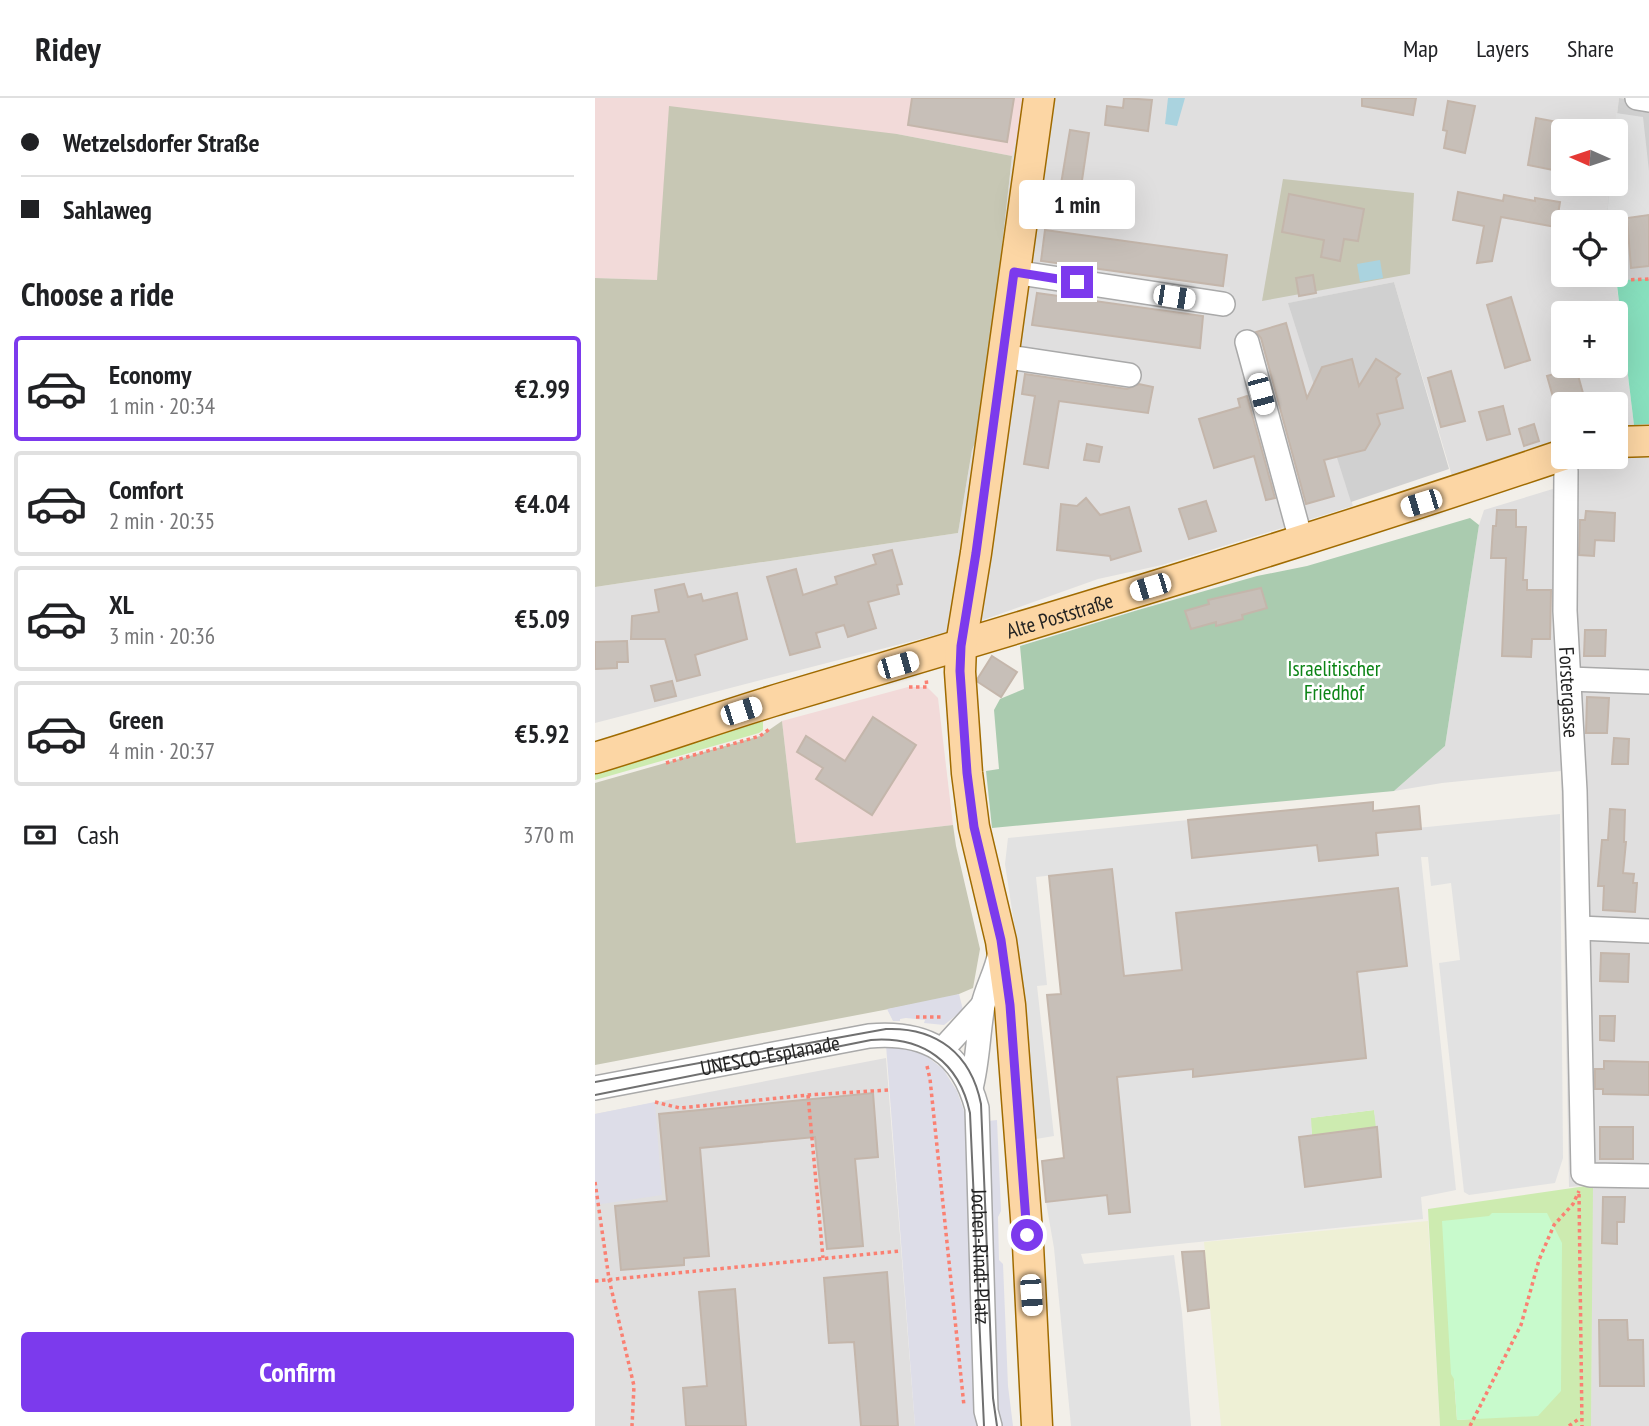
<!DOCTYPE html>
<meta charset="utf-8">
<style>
:root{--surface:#fff;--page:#f2f2f2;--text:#202124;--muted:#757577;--line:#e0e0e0;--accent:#7c3aed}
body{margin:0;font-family:"PT Sans Narrow",sans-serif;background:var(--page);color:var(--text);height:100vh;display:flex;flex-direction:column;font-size:26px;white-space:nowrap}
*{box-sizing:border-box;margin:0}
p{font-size:23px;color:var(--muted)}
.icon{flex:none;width:38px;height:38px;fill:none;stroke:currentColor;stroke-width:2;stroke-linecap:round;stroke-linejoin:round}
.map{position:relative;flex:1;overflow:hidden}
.panel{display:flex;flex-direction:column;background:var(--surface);width:595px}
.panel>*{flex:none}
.guide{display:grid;align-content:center;height:154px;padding:0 21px;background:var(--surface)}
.needle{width:46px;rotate:273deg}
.buttons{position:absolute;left:956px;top:21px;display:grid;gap:14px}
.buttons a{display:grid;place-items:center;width:77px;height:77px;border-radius:7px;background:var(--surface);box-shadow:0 7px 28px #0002;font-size:35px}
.end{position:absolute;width:32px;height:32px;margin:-16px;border:9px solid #7c3aed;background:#fff;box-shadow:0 0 0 4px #fff}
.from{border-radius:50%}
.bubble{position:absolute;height:49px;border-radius:7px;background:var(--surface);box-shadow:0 7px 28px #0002;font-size:23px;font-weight:700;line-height:49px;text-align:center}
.car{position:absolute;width:21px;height:42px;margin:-21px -10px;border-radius:9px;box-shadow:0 0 5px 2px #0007;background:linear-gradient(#fff 24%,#345 0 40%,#fff 0 76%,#345 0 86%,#fff 0)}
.guide b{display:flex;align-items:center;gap:24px;height:66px;font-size:26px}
.guide b+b{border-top:2px solid var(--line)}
.guide i{width:18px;height:18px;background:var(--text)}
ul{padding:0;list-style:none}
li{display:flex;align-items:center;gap:21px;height:105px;margin:0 14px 10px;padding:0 7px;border:4px solid var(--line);border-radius:7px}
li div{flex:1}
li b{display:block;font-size:26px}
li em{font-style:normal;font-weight:700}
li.active{border-color:var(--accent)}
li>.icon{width:63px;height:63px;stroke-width:1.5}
h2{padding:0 21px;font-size:32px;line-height:84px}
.pay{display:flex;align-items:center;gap:18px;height:77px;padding:0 21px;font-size:26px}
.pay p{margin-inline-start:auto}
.action{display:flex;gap:14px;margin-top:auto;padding:14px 21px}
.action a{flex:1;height:80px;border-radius:7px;background:var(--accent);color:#fff;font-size:28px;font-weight:700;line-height:80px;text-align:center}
header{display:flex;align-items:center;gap:42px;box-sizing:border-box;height:98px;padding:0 35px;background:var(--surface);border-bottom:2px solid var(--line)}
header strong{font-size:33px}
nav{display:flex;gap:38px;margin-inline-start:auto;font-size:24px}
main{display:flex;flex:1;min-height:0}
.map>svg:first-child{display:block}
.residential{fill:#e0dfdf;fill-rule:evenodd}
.commercial{fill:#f2dad9}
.religious{fill:#d0d0d0}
.construction{fill:#c7c7b4}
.farmland{fill:#eef0d5}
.grass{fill:#cdebb0;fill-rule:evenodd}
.cemetery{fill:#aacbaf}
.park{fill:#c8facc}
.pitch{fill:#88e0be}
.parking{fill:#e2e2e2;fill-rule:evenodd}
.plaza{fill:#dddde8}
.water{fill:#aad3df}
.building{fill:#c7bfb8;stroke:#c4b6ab;stroke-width:2}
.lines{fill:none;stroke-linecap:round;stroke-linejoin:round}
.minor-casing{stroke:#a9a9a9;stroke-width:26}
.major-casing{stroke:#a06b00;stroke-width:33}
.path{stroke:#fa8072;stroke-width:3.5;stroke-dasharray:3.5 3.5;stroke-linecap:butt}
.minor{stroke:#fff;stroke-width:23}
.major{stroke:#fcd6a4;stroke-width:30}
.tram{stroke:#707070;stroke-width:2}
.route{stroke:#7c3aed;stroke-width:9}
.labels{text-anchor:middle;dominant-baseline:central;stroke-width:5;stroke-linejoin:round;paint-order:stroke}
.street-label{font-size:21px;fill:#222;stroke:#fff}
.park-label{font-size:21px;fill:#0c8416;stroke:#fff}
</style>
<header>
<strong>Ridey</strong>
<nav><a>Map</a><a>Layers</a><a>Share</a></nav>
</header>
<main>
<section class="panel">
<div class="guide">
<b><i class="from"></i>Wetzelsdorfer Straße</b>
<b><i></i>Sahlaweg</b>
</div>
<h2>Choose a ride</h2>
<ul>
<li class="active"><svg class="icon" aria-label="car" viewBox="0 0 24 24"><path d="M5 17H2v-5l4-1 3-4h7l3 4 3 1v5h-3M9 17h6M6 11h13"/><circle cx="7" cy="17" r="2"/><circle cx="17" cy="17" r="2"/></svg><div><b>Economy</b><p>1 min · 20:34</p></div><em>€2.99</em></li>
<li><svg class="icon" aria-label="car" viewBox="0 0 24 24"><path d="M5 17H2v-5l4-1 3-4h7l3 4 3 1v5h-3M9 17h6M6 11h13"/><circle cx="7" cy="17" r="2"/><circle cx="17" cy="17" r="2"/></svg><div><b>Comfort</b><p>2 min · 20:35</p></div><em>€4.04</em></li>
<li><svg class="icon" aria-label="car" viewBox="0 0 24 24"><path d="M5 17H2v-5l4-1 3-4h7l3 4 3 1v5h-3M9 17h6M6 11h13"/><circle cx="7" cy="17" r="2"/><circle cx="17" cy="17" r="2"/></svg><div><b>XL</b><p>3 min · 20:36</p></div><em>€5.09</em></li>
<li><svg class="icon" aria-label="car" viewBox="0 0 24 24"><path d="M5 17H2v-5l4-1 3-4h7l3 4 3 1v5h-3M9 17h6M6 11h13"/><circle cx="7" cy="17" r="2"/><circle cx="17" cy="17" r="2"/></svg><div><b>Green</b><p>4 min · 20:37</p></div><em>€5.92</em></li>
</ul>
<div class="pay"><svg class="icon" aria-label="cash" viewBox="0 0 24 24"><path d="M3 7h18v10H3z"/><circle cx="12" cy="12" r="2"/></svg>Cash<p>370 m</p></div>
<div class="action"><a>Confirm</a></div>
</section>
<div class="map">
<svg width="1054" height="1328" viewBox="0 0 1054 1328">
<rect width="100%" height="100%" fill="#f2efe9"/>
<g class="residential">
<path d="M432 0H1024L1020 33H968V86H1015L1013 124H968V177H1020V173L1039 327 1020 329V306H968V340L857 378 799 184 694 205 758 408 567 467 503 481 360 532 0 625V489L363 435 377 352 387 329 417 58ZM968 215H1020V268H968Z"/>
<polygon points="1036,358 1054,360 1054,1328 996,1328 997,1087 974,1089 966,673 847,685 799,693 850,648 884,427 889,412 961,390 989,366"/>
<polygon points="291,960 320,1328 0,1328 0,1016"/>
</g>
<g class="commercial">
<polygon points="0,0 432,0 417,58 302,36 62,182 0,180"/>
<polygon points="313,589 332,589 343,600 358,727 201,745 187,623"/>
</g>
<g class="religious">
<polygon points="1024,0 1054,3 1054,183 1022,187 1020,124 1013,124 1012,118 1015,86 1020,86 1020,33"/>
<polygon points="799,184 854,371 756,404 693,205"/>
</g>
<g class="construction">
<polygon points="74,8 302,36 417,58 387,329 377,352 363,435 0,489 0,180 62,182"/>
<polygon points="688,81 819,95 815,176 667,203"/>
<polygon points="187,623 201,745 358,727 361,748 385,851 378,890 357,899 0,967 0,685 165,638"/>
</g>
<polygon class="farmland" points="833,1123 845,1328 626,1328 609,1144"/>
<g class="grass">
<polygon points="168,623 168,632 164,635 0,682 0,670"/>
<polygon points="779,1012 782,1029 717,1037 715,1020"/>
<path d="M998 1087 996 1328H845L833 1111ZM859 1281 877 1321 862 1322Z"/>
</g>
<polygon class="cemetery" points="875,420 884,427 850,648 799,693 397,730 391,673 404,671 399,612 405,601 429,591 425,548 543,512 662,478 712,468"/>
<polygon class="park" points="897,1115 952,1115 967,1145 966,1293 943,1318 862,1322 859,1281 856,1276 847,1123 894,1118"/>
<polygon class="pitch" points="1054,181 1054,326 1039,327 1022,187 1029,182"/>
<g class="parking">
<polygon points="1021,15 1048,19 1054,73 1054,117 1032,120 1012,118 1015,86 1020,86"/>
<polygon points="446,163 635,189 634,200 444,173"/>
<polygon points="442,182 609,208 608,218 442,195"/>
<path d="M965 716 968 1060 960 1085 874 1097 869 1094 844 865 865 862 856 785 836 788 833 759H826L861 1092 826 1099 828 1121 486 1156 489 1166 579 1157 587 1215 596 1328H476L459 1150 451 1104 512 1097 514 1116 535 1114 522 979 598 971 599 979 770 960 762 874 812 868 803 790 581 815 587 872 529 878 517 771 441 779 452 887 442 888 459 1038 441 1041 431 904 410 766 413 740 593 722 722 747 724 763 783 757 781 734ZM779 1012 786 1079 710 1089 704 1039 717 1037 716 1020Z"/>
</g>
<g class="plaza">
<polygon points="364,896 368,912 349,927 329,925 330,922 311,920 305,921 305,923 298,923 292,911"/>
<polygon points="291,947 326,954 348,971 362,993 370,1016 376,1083 384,1328 320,1328"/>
<polygon points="60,1004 67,1097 0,1107 0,1016"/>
<polygon points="402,1022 406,1113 403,1119 404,1162 408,1166 413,1288 418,1328 408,1328 404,1318 402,1296 393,1023"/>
</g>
<g class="water">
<polygon points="573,0 590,0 582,28 570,26"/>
<polygon points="785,162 788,180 765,184 762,166"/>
</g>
<g class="building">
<polygon points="317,0 419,0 412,44 313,27"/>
<polygon points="529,0 557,2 553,33 510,27 512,8 528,10"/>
<polygon points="767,0 821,0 818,17 767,8"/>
<polygon points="853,3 880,8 870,55 849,50 852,33 848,32"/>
<polygon points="941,20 968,25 968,74 933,67"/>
<polygon points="475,32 494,35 486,89 466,86"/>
<polygon points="863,94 908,103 909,97 940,103 940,100 965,104 961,129 906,119 897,163 882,165 889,128 858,122"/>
<polygon points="694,96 769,111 763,143 749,141 745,163 726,159 729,142 687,134"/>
<polygon points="1054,117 1054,168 1036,170 1032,120"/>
<polygon points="450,132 632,157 628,188 446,163"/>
<polygon points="718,177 721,195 704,198 701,180"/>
<polygon points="442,195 608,218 605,250 437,227"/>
<polygon points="916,199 935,262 910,270 892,207"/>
<polygon points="691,225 712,300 727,269 757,261 764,288 781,261 805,276 801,280 808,310 782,316 785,326 770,352 729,362 739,398 711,406 666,240 661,234"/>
<polygon points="981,270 991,306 960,306 952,278"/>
<polygon points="856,273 870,323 846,329 833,280"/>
<polygon points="430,276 532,291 544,286 558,289 553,315 464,303 453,370 429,366 440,298 427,296"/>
<polygon points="652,298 680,400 671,402 659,358 619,370 604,321 645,309 643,301"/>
<polygon points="908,308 915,336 892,342 884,314"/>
<polygon points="939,326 944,343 929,348 924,331"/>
<polygon points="492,346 507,349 504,364 489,362"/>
<polygon points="491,400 505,417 534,409 546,453 516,462 515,458 462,452 466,406 482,408"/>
<polygon points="611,403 621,433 594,441 584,411"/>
<polygon points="902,412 921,412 921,429 931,429 928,482 932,482 932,492 956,492 955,541 937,541 936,559 907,558 911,460 896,460 898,428 901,428"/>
<polygon points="991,413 1020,415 1019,443 1000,442 999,458 984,457 985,422 990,422"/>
<polygon points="297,452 307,486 302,487 304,496 273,504 281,530 253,539 249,527 221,535 225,549 195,557 172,479 201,471 208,497 242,486 240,479 281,466 278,457"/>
<polygon points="89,486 93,499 106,496 108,503 142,495 152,541 100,557 105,577 82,583 70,541 36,541 37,518 64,514 60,492"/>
<polygon points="666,490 672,510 647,517 648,521 621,528 621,524 596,531 590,513 614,506 613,502"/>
<polygon points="990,532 1011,532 1010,558 989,558"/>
<polygon points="32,543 33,564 22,564 22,570 0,571 0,544"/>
<polygon points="397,558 422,574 406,599 383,584 383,580"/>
<polygon points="77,583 81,598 60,603 56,588"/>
<polygon points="992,599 1014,600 1012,635 991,635"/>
<polygon points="278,619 321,647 277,717 221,681 228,670 202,654 211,638 250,663"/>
<polygon points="1019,640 1034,641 1033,666 1017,666"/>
<polygon points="778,704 778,713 824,708 826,731 781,735 783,757 724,763 722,747 597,760 593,722"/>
<polygon points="1015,711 1030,712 1029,744 1031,744 1028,775 1039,776 1038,785 1042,785 1040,814 1008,812 1009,788 1003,788 1007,742 1013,742"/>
<polygon points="517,771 529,878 587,872 581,815 803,790 812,868 762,874 771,960 598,979 598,971 522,979 535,1114 514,1116 512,1097 451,1104 447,1063 469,1060 452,897 466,896 454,778"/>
<polygon points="1006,855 1034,856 1033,884 1005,883"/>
<polygon points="1005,918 1020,918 1019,943 1005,942"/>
<polygon points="1009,963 1054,964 1054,997 1008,996 1008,991 1000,991 1000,971 1009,971"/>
<polygon points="278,995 283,1059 260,1061 268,1148 232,1151 220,1039 105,1050 114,1158 89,1160 89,1167 26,1172 20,1108 72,1103 64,1016"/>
<polygon points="782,1029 786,1079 710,1089 704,1039"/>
<rect x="1005" y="1029" width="33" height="32"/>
<polygon points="1008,1099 1030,1099 1029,1124 1022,1124 1022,1146 1007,1145"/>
<polygon points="609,1153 614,1210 593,1213 587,1154"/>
<polygon points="292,1174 303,1328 266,1328 259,1244 234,1245 229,1180"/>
<polygon points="140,1191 151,1328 91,1328 88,1290 112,1288 104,1194"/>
<polygon points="1004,1222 1032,1222 1033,1242 1048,1242 1049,1288 1005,1288"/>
</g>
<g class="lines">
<g class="minor-casing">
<g id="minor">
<polyline points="1042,0 1054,2"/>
<polyline points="419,174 628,206"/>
<polyline points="652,244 706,442"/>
<polyline points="407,258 534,277"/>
<path id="s1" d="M967 357 971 373 970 513 980 693 988 1075 995 1077 1054 1078"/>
<polyline points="974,581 1054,584"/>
<polyline points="984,830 1054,833"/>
<polyline points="347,952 388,907"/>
<path id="s2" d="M0 990 274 938C331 933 367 953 382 1010L391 1313 395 1328"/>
<path d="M376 990C383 963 383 935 388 907 392 889 402 873 405 854"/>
</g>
</g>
<g class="major-casing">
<g id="major">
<polyline points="1020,344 1054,343"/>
<path id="s3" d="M0 660C64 641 127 618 191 599 451 522 711 444 968 357"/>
<polyline points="442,1328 433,1147 415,907 406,843 379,729 372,675 365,574 366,547 381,455 444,0"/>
</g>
</g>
<g class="path">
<polyline points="1029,182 1054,181"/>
<polyline points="314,589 332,589 331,580"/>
<polyline points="71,665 165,638 176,630"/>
<polyline points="321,919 348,919"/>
<polyline points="332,968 335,981 369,1308"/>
<polyline points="213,997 228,1160"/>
<polyline points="60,1004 85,1010 213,997 293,992"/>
<polyline points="0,1084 14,1181 39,1288 37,1328"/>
<polyline points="984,1096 987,1328"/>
<polyline points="0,1183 305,1153"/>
<polyline points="875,1328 926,1227 944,1162 959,1127 978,1106 984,1093"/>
<polyline points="974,1328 985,1320"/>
</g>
<use href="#minor" class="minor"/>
<use href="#major" class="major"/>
<g class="tram">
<path d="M0 984 291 931C342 929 376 956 386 1006L398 1300 402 1328"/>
<path d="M0 997 276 942C328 938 364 964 375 1015L389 1328"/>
</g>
</g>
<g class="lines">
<polyline class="route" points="432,1137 415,907 406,842 379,729 372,675 365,573 366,548 381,455 419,174 482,184"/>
</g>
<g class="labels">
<g class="street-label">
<text stroke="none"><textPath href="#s3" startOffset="486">Alte Poststraße</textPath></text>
<text stroke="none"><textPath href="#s1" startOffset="238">Forstergasse</textPath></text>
<text stroke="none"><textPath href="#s2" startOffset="178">UNESCO-Esplanade</textPath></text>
<text stroke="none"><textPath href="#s2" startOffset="572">Jochen-Rindt-Platz</textPath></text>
</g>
<g class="park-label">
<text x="739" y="570">Israelitischer<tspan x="739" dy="24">Friedhof</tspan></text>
</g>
</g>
</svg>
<div class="buttons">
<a><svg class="needle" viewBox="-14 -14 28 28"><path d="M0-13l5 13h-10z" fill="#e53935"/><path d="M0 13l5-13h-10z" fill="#757577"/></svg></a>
<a><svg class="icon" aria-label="locate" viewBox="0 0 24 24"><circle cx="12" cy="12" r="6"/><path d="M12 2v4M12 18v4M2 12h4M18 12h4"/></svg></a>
<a>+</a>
<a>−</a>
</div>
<i class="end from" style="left:432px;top:1137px"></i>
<i class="end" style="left:482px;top:184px"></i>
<div class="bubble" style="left:424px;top:82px;width:116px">1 min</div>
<i class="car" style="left:579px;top:199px;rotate:99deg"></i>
<i class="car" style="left:666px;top:296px;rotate:165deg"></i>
<i class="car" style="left:826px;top:405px;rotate:253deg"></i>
<i class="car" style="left:555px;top:489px;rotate:253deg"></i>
<i class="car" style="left:303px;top:567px;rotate:74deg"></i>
<i class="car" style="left:146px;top:613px;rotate:72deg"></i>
<i class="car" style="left:436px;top:1197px;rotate:176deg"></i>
</div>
</main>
